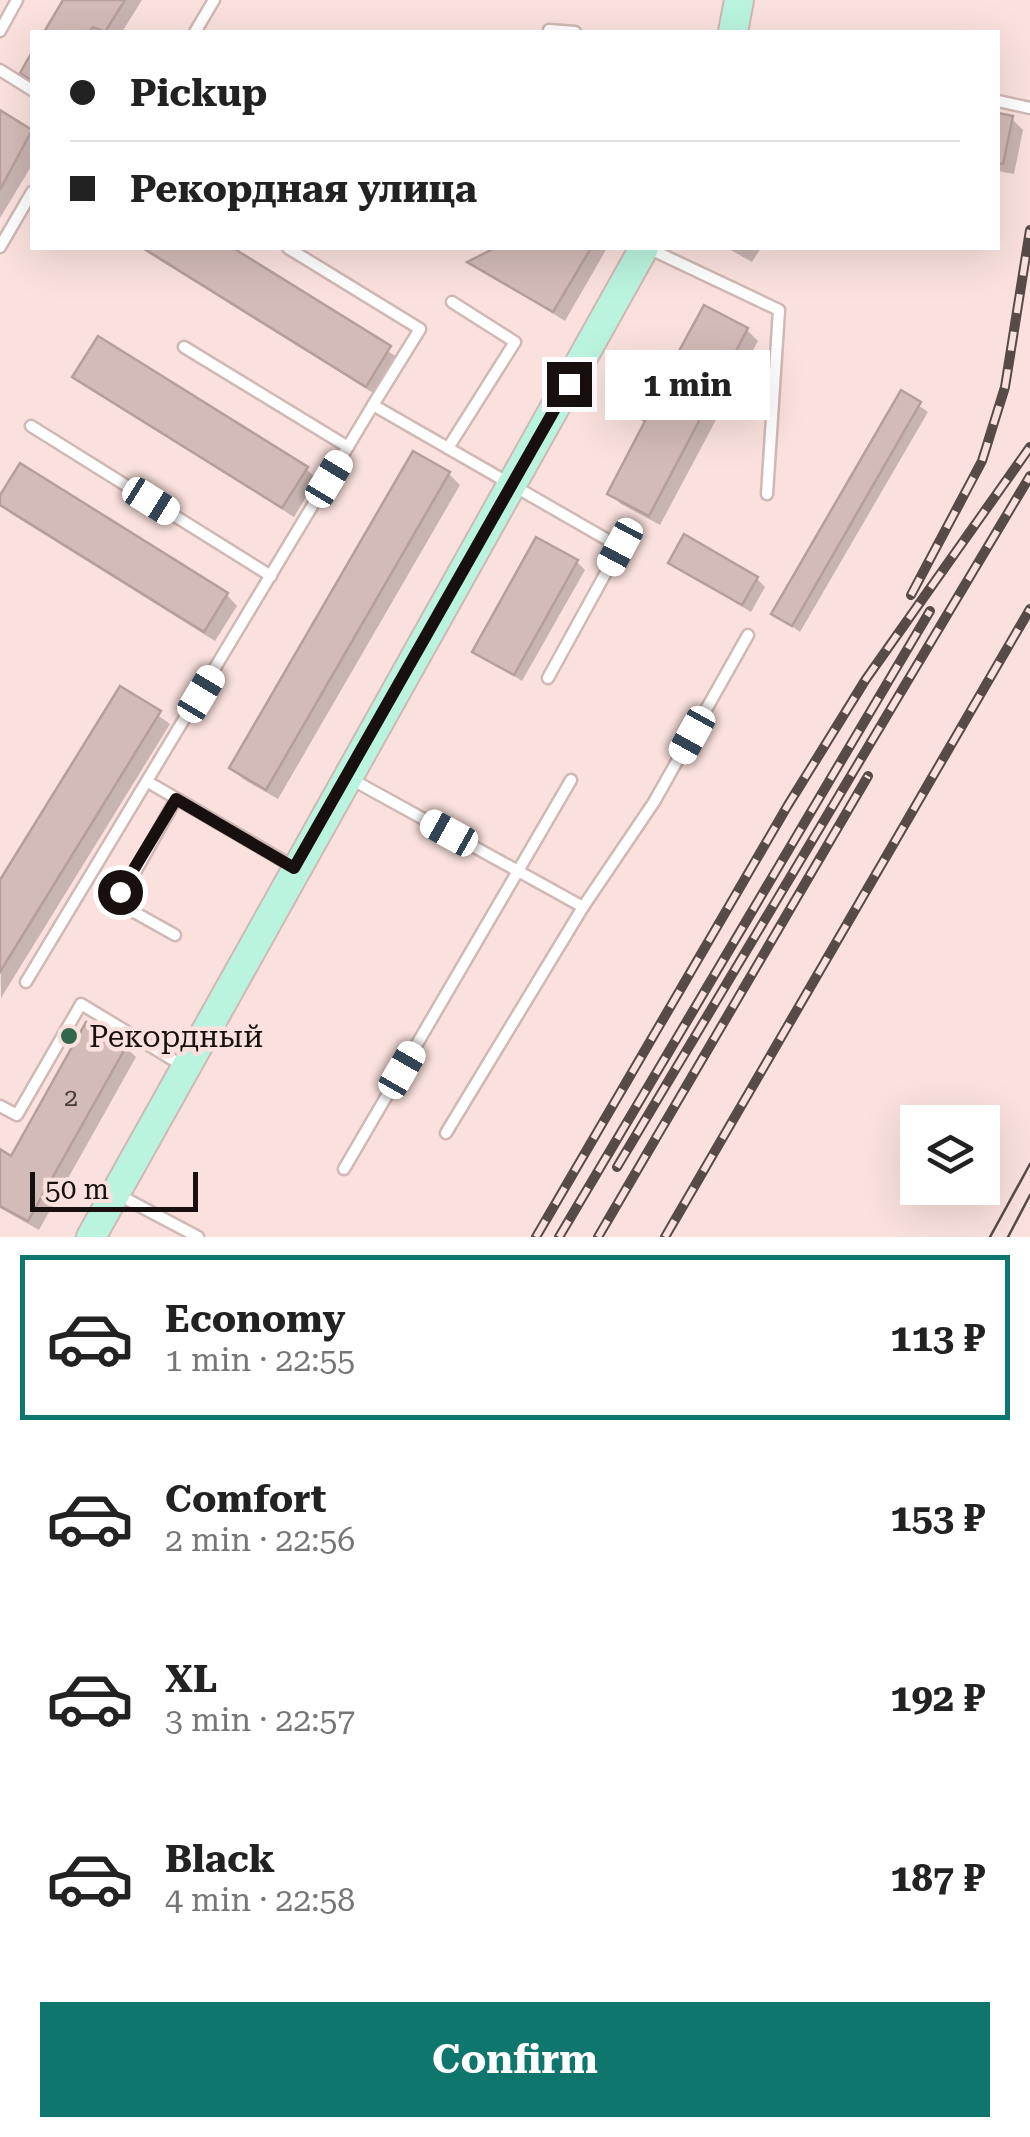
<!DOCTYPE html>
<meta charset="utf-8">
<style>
:root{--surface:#fff;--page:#f6f6f6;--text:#222;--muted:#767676;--line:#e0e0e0;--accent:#0f766e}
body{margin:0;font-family:"Roboto Serif",serif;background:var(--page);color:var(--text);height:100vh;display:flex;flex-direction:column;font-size:38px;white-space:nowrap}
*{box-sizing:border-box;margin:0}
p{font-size:32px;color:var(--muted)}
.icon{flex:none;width:55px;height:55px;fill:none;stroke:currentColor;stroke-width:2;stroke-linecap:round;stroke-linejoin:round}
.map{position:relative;height:1237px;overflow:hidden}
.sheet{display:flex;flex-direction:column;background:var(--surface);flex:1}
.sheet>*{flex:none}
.banner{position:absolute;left:30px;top:30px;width:970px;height:220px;border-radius:0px;box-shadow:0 10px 40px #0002;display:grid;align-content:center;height:220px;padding:0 40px;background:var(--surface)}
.controls{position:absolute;left:900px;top:1105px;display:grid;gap:20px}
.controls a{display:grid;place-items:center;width:100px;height:100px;border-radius:0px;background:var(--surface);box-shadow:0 10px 40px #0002;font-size:50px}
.scale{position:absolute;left:30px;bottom:25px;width:168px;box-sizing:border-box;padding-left:10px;border:5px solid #18100e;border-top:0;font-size:28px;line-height:35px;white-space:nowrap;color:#18100e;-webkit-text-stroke:8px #fae1dd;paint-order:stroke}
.end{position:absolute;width:45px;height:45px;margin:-22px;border:12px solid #18100e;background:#fff;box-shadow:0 0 0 5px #fff}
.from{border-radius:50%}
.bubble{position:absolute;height:70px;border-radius:0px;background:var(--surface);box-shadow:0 10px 40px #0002;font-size:32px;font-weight:700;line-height:70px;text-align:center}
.car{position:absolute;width:30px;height:60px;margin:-30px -15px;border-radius:12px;box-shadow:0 0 8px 2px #0007;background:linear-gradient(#fff 24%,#345 0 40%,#fff 0 76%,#345 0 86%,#fff 0)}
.banner b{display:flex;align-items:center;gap:35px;height:95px;font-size:38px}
.banner b+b{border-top:2px solid var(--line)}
.banner i{width:25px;height:25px;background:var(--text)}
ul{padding:18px 0 0;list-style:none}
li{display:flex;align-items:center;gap:30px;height:165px;margin:0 20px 15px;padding:0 20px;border:5px solid transparent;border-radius:0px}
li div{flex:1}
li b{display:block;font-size:38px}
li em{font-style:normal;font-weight:700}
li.selected{border-color:var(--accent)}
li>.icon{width:90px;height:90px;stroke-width:1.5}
.primary-button{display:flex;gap:20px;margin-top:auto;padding:20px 40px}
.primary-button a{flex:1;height:115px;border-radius:0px;background:var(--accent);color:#fff;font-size:40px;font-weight:700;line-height:115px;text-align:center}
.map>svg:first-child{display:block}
.shadow{fill:#0003}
.building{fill:#d3bbb7;stroke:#b69f9b;stroke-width:2.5}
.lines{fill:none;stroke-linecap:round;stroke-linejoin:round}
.lane-casing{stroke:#d0b8b4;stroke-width:15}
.secondary-casing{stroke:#d0b8b4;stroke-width:32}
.lane{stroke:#fff;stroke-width:10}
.secondary{stroke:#baf4de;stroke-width:28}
.tram{stroke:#574b48;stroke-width:2.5}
.rail-casing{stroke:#574b48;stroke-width:10}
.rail{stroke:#fae1dd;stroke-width:6;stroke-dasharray:19;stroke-linecap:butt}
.route{stroke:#18100e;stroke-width:12}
.poi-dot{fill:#32674d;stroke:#fae1dd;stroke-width:4}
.labels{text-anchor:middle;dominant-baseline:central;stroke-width:9;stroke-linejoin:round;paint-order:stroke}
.number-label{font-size:25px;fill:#473b38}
.poi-label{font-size:30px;fill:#18100e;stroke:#fae1dd;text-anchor:start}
</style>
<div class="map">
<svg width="1030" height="1237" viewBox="0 0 1030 1237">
<rect width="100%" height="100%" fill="#fae1dd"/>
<g class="shadow">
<polygon points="66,0 142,0 122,32 47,32"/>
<polygon points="0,113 32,133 32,165 0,218"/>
<polygon points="998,116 1012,119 1023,130 1014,174 998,171"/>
<polygon points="140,248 228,248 400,359 378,396"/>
<polygon points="501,248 607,248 565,321 471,262"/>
<polygon points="727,248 761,248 752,262"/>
<polygon points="747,330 758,341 660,525 621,504 610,493 646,424 630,411 674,366"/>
<polygon points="76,377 306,469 317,479 294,517"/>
<polygon points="902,394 928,412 800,632 774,614"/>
<polygon points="449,474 460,485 278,799 243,779 232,768"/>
<polygon points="0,500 227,595 237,606 215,641 10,513"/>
<polygon points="577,562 585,570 522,681 475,651"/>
<polygon points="671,563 757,579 765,587 751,612"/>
<polygon points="121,689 170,724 1,998 0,885"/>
<polygon points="125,1047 136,1057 39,1230 0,1208 0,1152 12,1159"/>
</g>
<g class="building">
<polygon points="63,0 125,0 105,32 93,27 89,32 44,32"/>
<polygon points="32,52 32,81 20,73"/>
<polygon points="0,110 32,130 0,190"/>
<polygon points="998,113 1013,116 1003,164 998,163"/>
<polygon points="143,248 233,248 391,346 366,387"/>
<polygon points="495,248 591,248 553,312 467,262"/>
<polygon points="704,305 748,328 649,516 607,494 645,421 627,411 657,354 673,362"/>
<polygon points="98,336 308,467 282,508 72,377"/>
<polygon points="901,390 921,402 792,626 771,614"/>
<polygon points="413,451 450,472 266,790 229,768"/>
<polygon points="20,463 228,593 204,632 0,505 0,495"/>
<polygon points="684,534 758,577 742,605 668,563"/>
<polygon points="536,537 578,560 514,675 472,652"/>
<polygon points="120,686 161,711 0,972 0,880"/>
<polygon points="86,1022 127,1045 28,1221 0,1206 0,1149 11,1156"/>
</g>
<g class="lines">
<g class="lane-casing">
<g id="lane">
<polyline points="549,30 575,32"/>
<polyline points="0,31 17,0"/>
<polyline points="195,32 214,0"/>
<polyline points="0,70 32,90"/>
<polyline points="998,101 1030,108"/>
<polyline points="0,247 32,192"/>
<polyline points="288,248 420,329 373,405 620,547 548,678"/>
<polyline points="648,248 779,310 767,494"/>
<polyline points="184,347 348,447"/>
<polyline points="31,426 271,576"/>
<polyline points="448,448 515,342 452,302"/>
<polyline points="148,782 294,867"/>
<polyline points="583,907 654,802 748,635"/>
<polyline points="175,935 125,907 120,899 176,799"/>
<polyline points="26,982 373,405"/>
<polyline points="0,1106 17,1115 81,1004 185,1067"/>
<polyline points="446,1133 583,907 518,871 571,780"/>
<polyline points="344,1169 518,871 351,779"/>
<polyline points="115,1193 198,1237"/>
</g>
</g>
<g class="secondary-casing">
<g id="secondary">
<polyline points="733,32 739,0"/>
<polyline points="91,1237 644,248"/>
</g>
</g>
<use href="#lane" class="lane"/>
<use href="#secondary" class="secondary"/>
<g class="tram">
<polyline points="990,1237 1030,1164"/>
<polyline points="1008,1237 1030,1195"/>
</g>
<g class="rail-casing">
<g id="rail">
<polyline points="911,595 982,461 1005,387 1030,230"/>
<polyline points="617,1167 1030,476"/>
<polyline points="536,1237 788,805 866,679 1030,447"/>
<polyline points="559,1237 930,611"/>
<polyline points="598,1237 868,776"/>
<polyline points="665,1237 1030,609"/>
</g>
</g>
<use href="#rail" class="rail"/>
</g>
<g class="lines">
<polyline class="route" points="120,892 176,799 294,868 569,384"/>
</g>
<circle class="poi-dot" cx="69" cy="1036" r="10"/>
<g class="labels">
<g class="number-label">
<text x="71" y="1097">2</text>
</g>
<g class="poi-label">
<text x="89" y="1036">Рекордный</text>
</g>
</g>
</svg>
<div class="controls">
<a><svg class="icon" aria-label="layers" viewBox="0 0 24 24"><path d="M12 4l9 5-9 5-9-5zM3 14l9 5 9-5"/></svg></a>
</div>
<div class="scale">50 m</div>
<i class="end from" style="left:120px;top:892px"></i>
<i class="end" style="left:569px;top:384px"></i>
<div class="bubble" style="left:605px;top:350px;width:165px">1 min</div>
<i class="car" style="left:329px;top:479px;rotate:31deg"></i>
<i class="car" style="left:151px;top:501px;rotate:122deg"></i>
<i class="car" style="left:620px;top:547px;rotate:208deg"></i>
<i class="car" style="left:201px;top:694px;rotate:31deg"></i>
<i class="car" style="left:692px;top:735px;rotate:209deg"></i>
<i class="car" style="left:449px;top:833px;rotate:299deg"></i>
<i class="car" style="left:402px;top:1070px;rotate:30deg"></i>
<div class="banner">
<b><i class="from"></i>Pickup</b>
<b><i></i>Рекордная улица</b>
</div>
</div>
<section class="sheet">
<ul>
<li class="selected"><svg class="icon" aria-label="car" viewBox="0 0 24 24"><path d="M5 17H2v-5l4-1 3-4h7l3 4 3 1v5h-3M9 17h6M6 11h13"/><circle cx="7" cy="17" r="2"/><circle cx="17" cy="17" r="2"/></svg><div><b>Economy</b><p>1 min · 22:55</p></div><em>113 ₽</em></li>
<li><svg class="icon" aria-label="car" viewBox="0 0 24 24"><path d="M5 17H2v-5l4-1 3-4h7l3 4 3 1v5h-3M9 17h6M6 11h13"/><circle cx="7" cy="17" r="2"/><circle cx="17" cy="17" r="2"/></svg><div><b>Comfort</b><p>2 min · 22:56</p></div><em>153 ₽</em></li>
<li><svg class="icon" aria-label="car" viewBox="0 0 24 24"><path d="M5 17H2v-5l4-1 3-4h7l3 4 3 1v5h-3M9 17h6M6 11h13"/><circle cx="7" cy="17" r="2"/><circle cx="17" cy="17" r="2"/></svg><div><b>XL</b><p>3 min · 22:57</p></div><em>192 ₽</em></li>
<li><svg class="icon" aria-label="car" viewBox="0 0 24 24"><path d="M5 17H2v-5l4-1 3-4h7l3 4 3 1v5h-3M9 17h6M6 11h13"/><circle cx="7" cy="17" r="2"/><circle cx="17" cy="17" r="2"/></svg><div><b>Black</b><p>4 min · 22:58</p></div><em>187 ₽</em></li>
</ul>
<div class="primary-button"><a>Confirm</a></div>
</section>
